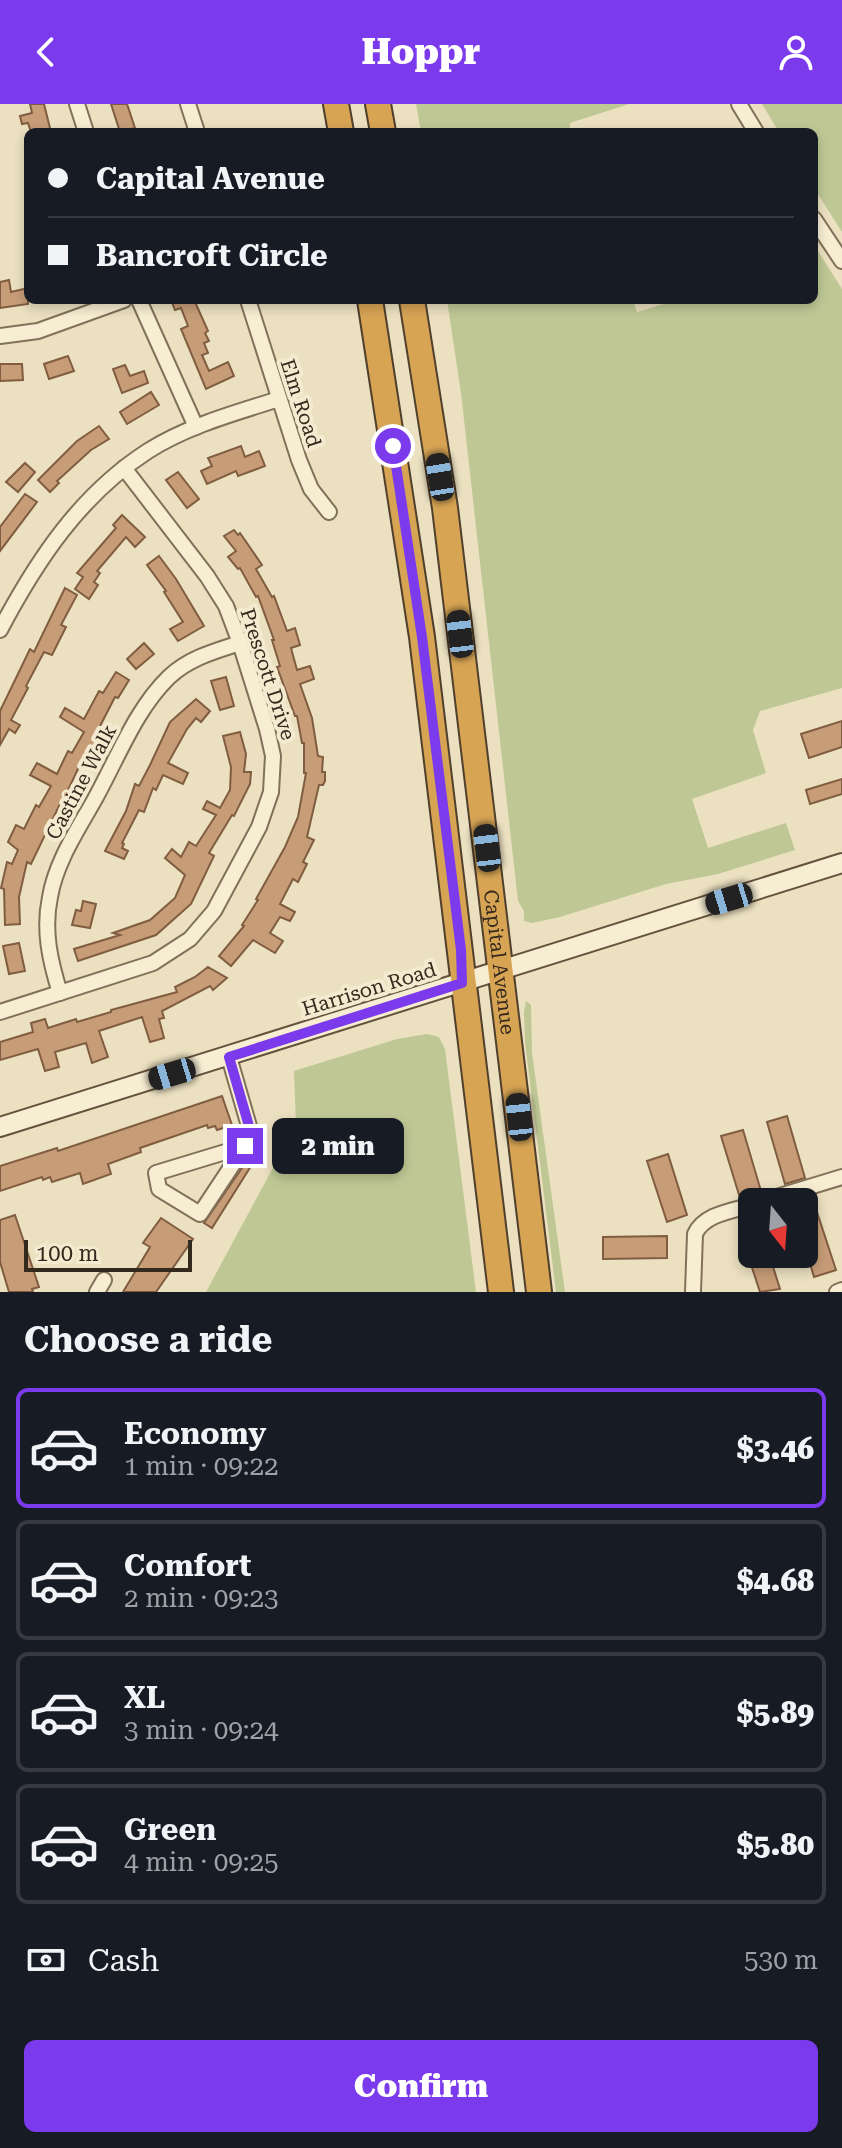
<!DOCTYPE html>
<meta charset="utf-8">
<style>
:root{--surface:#171b24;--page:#20242c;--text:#f1f3f6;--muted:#9ea1a6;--line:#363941;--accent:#7c3aed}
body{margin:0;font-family:"Roboto Serif",serif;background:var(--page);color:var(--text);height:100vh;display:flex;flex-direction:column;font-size:30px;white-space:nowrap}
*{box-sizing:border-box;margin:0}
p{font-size:26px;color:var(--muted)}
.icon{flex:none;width:44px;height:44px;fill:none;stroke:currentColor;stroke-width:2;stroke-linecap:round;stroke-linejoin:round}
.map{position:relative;height:1188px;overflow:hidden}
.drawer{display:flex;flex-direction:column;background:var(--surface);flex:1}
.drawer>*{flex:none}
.top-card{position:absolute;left:24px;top:24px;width:794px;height:176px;border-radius:12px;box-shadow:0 4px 12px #0003;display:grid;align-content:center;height:176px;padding:0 24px;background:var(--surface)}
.needle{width:52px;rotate:163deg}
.fabs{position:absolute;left:738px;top:1084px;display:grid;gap:16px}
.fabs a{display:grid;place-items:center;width:80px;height:80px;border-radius:12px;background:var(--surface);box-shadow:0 4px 12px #0003;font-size:40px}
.scale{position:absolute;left:24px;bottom:20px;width:168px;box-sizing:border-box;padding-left:8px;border:4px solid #33291d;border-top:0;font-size:22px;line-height:28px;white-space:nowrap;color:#33291d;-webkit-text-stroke:6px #f3eacf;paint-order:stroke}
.end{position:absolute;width:36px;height:36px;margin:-18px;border:10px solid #7c3aed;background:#fff;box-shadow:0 0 0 4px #fff}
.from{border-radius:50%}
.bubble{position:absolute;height:56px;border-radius:12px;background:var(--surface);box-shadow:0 4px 12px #0003;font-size:26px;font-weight:800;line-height:56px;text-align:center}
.car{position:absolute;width:24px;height:48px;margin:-24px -12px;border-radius:10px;box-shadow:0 0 6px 2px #0007;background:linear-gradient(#222 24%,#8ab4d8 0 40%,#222 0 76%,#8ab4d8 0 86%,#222 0)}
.top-card b{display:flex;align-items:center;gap:28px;height:76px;font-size:30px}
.top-card b+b{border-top:2px solid var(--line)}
.top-card i{width:20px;height:20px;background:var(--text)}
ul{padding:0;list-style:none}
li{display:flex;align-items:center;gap:24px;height:120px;margin:0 16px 12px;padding:0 8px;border:4px solid var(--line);border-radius:12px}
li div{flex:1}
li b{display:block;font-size:30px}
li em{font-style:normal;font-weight:800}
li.on{border-color:var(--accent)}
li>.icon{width:72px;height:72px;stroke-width:1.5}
h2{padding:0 24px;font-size:36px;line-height:96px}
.pay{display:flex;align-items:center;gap:20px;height:88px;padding:0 24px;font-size:30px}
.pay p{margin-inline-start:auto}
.primary-button{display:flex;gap:16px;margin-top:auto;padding:16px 24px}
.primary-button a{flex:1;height:92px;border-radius:12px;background:var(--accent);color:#fff;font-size:32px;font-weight:800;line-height:92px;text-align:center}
header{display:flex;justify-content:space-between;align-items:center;height:104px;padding:0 24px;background:var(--accent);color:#fff;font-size:36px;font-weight:800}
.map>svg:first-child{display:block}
.green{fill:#bfc895}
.building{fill:#c79d78;stroke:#805d40;stroke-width:2}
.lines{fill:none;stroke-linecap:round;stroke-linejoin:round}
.street-casing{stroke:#827159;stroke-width:18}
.secondary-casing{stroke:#64523c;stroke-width:22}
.highway-casing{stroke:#503f2d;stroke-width:28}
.street{stroke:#f6edd2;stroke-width:14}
.secondary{stroke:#f6edd2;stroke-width:18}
.highway{stroke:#d7a454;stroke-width:24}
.route{stroke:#7c3aed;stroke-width:10}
.labels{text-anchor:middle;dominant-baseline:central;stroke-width:8;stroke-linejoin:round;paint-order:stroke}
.street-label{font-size:20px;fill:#33291d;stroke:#f3eacf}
</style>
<header><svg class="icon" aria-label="back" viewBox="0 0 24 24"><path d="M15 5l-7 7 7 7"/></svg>Hoppr<svg class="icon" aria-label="person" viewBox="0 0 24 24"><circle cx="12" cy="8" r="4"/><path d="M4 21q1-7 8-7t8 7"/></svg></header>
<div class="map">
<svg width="842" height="1188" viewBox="0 0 842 1188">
<rect width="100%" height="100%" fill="#ebe0c0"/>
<g class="green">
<polygon points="416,0 629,0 570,19 570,28 421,28"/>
<polygon points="762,0 842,0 842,128 814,84 814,28 779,28"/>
<polygon points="814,141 842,185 842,584 760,607 753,626 766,669 692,695 708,744 786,719 795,746 718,770 666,780 560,813 532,819 524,817 524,807 518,797 461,289 447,196 633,196 637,208 677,196 814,196"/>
<polygon points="526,897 531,901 532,949 565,1188 556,1188 525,938 524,908"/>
<polygon points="427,930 439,933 445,945 476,1188 206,1188 296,1021 294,967 397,935"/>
</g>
<g class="building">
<polygon points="30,0 44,0 51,28 31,28 28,19 22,20 20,12 32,9"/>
<polygon points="111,0 127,0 135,24 120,28"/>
<polygon points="9,176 11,188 28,184 28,200 0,204 0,178"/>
<polygon points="171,196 199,196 195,198 208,227 205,229 209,237 204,239 208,249 202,251 209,267 228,258 234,272 206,285 181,225 188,222 181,204 175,206"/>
<polygon points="68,252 74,267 49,275 44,260"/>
<polygon points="0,260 22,260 23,276 0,277"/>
<polygon points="125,261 130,272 144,267 148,279 122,289 113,265"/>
<polygon points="151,288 159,301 127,320 120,308"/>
<polygon points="99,322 109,335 91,346 57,377 59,379 50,388 38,376 77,337"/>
<polygon points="241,342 245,353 259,347 265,362 238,372 236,367 207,380 201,367 212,362 208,354"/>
<polygon points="25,359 35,368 18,388 6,378"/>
<polygon points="178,368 199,395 187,404 166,376"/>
<polygon points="25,390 37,398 0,447 0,423"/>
<polygon points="122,411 145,433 135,443 126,433 97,467 100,469 94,478 98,481 89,495 75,485 83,473 77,469 116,424 113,421"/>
<polygon points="234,426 238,431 240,429 262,461 256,465 272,493 274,492 287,527 295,524 300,541 291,544 297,566 310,562 314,575 300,580 312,614 318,652 323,653 322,668 325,668 325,677 323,681 319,681 307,733 314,736 303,758 307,760 298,778 293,775 280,800 295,808 290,817 280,813 270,829 283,837 275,849 253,836 231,862 219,852 244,822 242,821 258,796 256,795 285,743 298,713 306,669 304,669 304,639 302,639 297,612 295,612 277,563 280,562 272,536 274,536 258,492 256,493 240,464 238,465 228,453 236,447 224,432"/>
<polygon points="159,452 176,475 204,522 178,537 170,525 183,518 164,488 166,487 147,461"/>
<polygon points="65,484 77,491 61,521 66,523 52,551 44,548 26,582 28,584 11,616 20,621 15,629 9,625 0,641 0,607 30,545 34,548"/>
<polygon points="144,539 154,550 136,565 127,555"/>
<polygon points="116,568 129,576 118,594 115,593 97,628 100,629 88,650 86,648 68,686 70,687 59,702 31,760 27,758 19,793 20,820 5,821 4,785 1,784 7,758 12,760 18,746 8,738 16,721 24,725 36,701 39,703 51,682 30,671 37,659 57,670 68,647 72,649 84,628 60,613 65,604 84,615 99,587 103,589"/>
<polygon points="226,573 234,602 220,606 211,577"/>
<polygon points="196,595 210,607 201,618 196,614 187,625 168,659 188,669 183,680 163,671 156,686 153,684 144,708 139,706 122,739 124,740 122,744 128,747 124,755 105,747 126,707 135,680 139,682 150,661 170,618"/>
<polygon points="842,617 842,643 809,654 801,630"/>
<polygon points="240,628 246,650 244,668 251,668 250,680 234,712 232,711 209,749 214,752 191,800 156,831 78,857 74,845 120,831 113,829 150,816 175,794 185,771 165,754 172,745 181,753 189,738 196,742 216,711 203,705 207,697 220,704 230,686 231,663 223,632"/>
<polygon points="842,675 842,690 810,700 806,686"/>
<polygon points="83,797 96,800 90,824 72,821 76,806 81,807"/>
<polygon points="19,839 25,867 9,870 3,842"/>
<polygon points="208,863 227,874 213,886 210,882 162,907 164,914 159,915 164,934 150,938 142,913 99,927 108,953 92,959 86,939 55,948 59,963 45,967 38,945 0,956 0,938 33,928 31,919 45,915 48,924 76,915 77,918 111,908 111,906 177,888 175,883 195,873"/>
<polygon points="222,992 232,1021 217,1026 215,1022 208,1024 207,1021 140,1044 141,1048 108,1060 111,1070 83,1080 80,1069 52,1078 50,1073 43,1076 42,1073 0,1087 0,1062 57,1044 58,1047"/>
<polygon points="787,1012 805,1074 785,1080 767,1018"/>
<polygon points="743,1026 761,1087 740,1094 721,1032"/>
<polygon points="253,1048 258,1051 212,1124 204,1119"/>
<polygon points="668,1050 687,1111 667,1118 647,1057"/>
<polygon points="816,1105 836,1166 814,1173 804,1139 804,1109"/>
<polygon points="15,1111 39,1183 32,1185 33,1188 9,1188 0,1158 0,1116"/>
<polygon points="161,1114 193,1135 156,1188 123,1188 150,1143 143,1139"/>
<polygon points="752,1126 752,1150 769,1150 780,1185 760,1188 741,1130"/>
<polygon points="667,1132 667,1154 603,1155 603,1133"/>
</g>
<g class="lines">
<g class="street-casing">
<g id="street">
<polyline points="77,0 86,28"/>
<polyline points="188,0 197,28"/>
<polyline points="739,0 756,28"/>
<polyline points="814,115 842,157"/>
<polyline points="139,196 196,323"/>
<polyline points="248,196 299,356 311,385 329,408"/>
<polyline points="0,232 38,227 124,196"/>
<path d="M0 526C37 456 80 391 148 347 187 322 235 309 279 295"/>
<path d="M60 889C50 857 43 826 50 793 56 757 79 724 96 693 118 653 136 605 169 573 189 554 215 547 240 539"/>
<polyline points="0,908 153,859 190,835 214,807 259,723 271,688 273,652 267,625 240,539 226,502 207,472 124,364"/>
<polyline points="229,953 251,1029 245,1042 156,1069 159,1085 200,1110 245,1042"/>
<polyline points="760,1098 842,1073"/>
<polyline points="97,1188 104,1176"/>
<path d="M693 1188 695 1130C704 1110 732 1107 752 1101"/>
<polyline points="837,1188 842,1186"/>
</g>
</g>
<g class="secondary-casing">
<polyline id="secondary" points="0,1023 842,759"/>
</g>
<g class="highway-casing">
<g id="highway">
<polyline points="336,0 341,28"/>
<polyline points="378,0 383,28"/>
<polyline points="370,196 422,533 501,1188"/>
<path id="s1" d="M412 196 445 404 539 1188"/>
</g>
</g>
<use href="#street" class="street"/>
<use href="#secondary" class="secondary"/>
<use href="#highway" class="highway"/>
</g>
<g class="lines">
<polyline class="route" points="245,1042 251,1029 229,953 462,879 461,846 422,533 393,342"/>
</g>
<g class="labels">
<g class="street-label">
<text transform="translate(301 299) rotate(72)">Elm Road</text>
<text transform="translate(268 570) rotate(72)">Prescott Drive</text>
<text transform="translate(81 678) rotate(-62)">Castine Walk</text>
<text stroke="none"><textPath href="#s1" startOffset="668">Capital Avenue</textPath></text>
<text transform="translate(369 885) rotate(-17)">Harrison Road</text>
</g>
</g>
</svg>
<div class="fabs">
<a><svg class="needle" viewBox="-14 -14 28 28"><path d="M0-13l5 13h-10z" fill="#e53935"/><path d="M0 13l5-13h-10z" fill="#9ea1a6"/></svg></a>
</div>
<div class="scale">100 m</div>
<i class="end from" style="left:393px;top:342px"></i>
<i class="end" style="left:245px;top:1042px"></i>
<div class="bubble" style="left:272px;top:1014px;width:132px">2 min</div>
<i class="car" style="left:440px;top:373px;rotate:351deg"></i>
<i class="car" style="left:460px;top:530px;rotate:353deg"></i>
<i class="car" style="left:487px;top:744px;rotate:353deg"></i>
<i class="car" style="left:729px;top:795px;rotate:253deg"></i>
<i class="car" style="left:172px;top:970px;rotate:253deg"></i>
<i class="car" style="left:519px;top:1013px;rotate:354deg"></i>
<div class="top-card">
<b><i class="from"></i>Capital Avenue</b>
<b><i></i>Bancroft Circle</b>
</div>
</div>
<section class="drawer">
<h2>Choose a ride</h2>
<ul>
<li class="on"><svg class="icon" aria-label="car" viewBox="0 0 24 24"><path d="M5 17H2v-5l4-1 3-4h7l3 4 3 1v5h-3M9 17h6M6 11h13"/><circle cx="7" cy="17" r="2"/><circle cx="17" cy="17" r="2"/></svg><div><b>Economy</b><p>1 min · 09:22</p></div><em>$3.46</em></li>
<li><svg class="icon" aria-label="car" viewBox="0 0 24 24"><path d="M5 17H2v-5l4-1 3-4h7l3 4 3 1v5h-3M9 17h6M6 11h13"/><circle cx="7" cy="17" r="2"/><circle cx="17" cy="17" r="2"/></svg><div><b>Comfort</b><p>2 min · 09:23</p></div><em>$4.68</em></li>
<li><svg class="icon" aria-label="car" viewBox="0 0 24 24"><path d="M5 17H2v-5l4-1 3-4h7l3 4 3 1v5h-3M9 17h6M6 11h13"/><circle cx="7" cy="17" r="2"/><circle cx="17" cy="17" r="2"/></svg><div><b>XL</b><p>3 min · 09:24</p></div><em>$5.89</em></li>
<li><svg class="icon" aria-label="car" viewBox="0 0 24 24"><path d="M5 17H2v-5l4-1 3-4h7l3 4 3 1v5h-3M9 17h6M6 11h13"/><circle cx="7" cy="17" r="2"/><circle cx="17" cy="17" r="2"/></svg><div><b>Green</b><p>4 min · 09:25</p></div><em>$5.80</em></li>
</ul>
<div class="pay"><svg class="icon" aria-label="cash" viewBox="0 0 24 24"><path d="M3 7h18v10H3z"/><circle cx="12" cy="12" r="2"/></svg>Cash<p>530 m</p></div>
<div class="primary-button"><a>Confirm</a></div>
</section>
